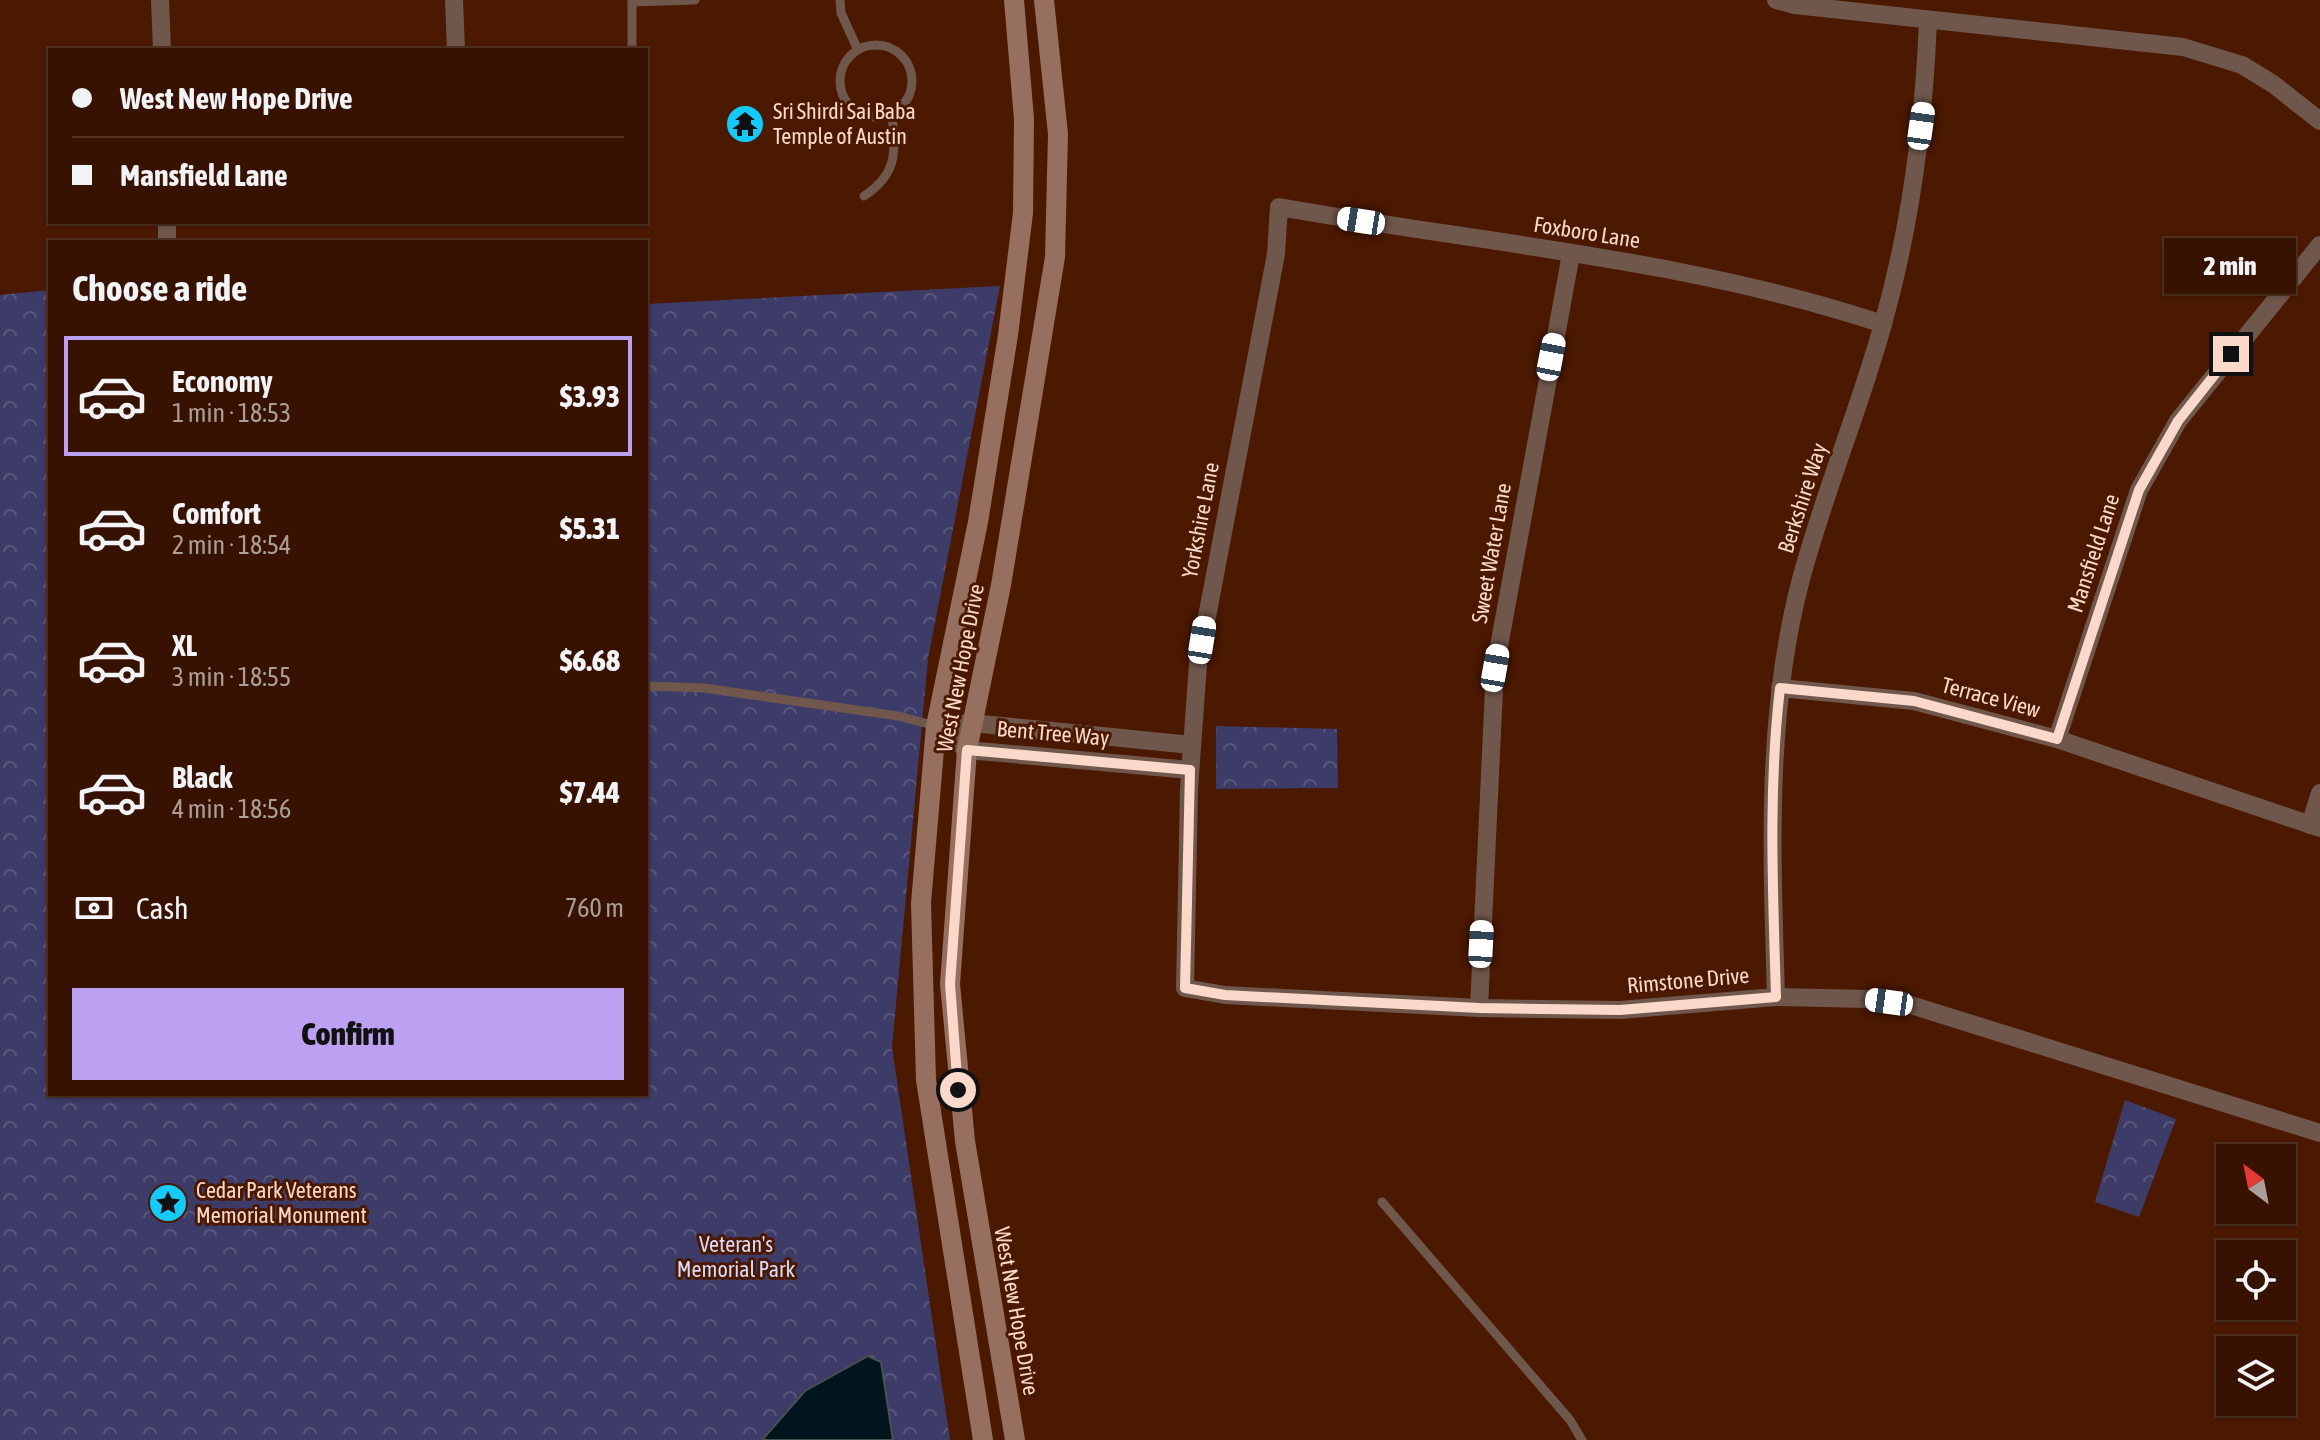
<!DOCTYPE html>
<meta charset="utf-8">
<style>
:root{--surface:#381200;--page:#43200f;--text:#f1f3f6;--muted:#ab9e99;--line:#523222;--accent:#bca0f2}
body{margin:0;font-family:"Asap Condensed",sans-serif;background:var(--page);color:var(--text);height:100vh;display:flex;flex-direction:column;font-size:30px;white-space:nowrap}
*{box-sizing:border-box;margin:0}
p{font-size:26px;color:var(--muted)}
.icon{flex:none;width:44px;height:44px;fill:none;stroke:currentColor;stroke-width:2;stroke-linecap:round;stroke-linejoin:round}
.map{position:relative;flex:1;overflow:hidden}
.drawer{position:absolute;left:48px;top:240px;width:600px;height:856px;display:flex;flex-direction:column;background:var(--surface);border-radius:0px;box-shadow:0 2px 6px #0004,0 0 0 2px var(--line)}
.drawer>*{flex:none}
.guide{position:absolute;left:48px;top:48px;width:600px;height:176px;border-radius:0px;box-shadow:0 2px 6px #0004,0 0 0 2px var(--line);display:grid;align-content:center;height:176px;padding:0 24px;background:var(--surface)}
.needle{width:52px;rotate:328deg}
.fabs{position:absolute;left:2216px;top:1144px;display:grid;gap:16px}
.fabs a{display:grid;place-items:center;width:80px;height:80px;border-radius:0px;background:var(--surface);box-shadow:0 2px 6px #0004,0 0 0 2px var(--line);font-size:40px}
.end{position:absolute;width:36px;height:36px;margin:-18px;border:10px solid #fad8ca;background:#111;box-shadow:0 0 0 4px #111}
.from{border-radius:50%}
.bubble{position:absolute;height:56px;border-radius:0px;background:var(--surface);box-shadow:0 2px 6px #0004,0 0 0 2px var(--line);font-size:26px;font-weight:800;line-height:56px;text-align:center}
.car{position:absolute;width:24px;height:48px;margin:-24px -12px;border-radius:10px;box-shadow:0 0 6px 2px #0007;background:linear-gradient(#fff 24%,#345 0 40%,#fff 0 76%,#345 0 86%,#fff 0)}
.guide b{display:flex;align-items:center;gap:28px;height:76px;font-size:30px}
.guide b+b{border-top:2px solid var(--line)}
.guide i{width:20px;height:20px;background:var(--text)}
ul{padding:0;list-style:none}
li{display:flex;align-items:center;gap:24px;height:120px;margin:0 16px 12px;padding:0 8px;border:4px solid transparent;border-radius:0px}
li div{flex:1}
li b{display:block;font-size:30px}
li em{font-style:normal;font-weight:800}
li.current{border-color:var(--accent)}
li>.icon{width:72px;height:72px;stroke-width:1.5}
h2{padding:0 24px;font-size:36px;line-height:96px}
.pay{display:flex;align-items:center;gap:20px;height:88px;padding:0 24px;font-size:30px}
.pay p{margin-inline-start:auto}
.action{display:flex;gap:16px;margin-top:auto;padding:16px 24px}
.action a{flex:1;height:92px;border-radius:0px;background:var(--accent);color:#111;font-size:32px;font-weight:800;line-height:92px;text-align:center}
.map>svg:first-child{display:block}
.park{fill:url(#park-crowns)}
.water{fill:#00151d;stroke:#4b5051;stroke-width:2}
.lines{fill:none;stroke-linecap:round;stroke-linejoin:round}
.service{stroke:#70574c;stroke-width:9}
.minor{stroke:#70574c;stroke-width:18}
.secondary{stroke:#976f5e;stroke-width:20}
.route{stroke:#fad8ca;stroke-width:10}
.labels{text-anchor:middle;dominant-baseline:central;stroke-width:6;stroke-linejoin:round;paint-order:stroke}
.poi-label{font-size:22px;fill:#fad8ca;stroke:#4b1800;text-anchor:start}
.street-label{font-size:22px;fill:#fad8ca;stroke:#4b1800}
.park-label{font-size:22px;fill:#d9dafb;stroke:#4b1800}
</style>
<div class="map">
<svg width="2320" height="1440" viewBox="0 0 2320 1440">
<defs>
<pattern id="park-crowns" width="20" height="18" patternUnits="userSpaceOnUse" patternTransform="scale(2)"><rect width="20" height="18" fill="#3d3b68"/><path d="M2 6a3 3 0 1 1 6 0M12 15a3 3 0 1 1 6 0" fill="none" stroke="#5a577c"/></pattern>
</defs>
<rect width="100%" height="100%" fill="#4b1800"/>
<g class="park">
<polygon points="1000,286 928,659 892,1047 950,1440 0,1440 0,295 50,290 50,1094 646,1094 646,304"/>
<polygon points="1216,726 1337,729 1338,788 1216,789"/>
<polygon points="2125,1100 2176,1119 2139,1217 2095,1202"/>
</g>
<polygon class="water" points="868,1356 881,1362 893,1440 762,1440 805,1391"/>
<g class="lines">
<g class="service">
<polyline points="632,0 632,50"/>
<polyline points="840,0 841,13 858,50"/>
<polyline points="632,2 695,0"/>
<circle cx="876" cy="81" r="36"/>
<path d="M864 196C899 173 895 151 892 114"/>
<polyline points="646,686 704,688 898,716 936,726"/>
<polyline points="1382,1202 1570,1420 1582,1440"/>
</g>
<g class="minor">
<polyline points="160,0 162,50"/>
<polyline points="454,0 456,50"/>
<polyline points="1776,0 1795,5 2183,47 2242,65 2273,84 2320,121"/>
<polyline points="167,222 167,242"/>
<path d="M1883 324C1688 259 1481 243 1279 207L1276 254 1198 664 1189 789 1185 988 1225 995 1479 1008 1620 1010 1776 997 1868 999 1911 1005 2320 1133"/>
<polyline points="1780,688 1914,701 2057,739 2320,828"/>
<polyline points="936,726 967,750 1190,770"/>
<polyline points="936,726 972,723 1191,745"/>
<polyline points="2057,739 2139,490 2178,421 2320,245"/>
<polyline points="2310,825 2320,793"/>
<path d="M1776 997C1772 858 1765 718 1800 583 1823 495 1859 411 1883 324 1911 225 1924 123 1928 20"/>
<polyline points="1479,1008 1495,668 1571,254"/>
</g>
<g class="secondary">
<polyline points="983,1440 926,1080 921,903 936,726 978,522 1008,335 1023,213 1024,119 1014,0"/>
<polyline points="1015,1440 965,1141 950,984 967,750 1001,585 1055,257 1058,134 1044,0"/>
</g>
</g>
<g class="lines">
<path class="route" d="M958 1090 950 984 967 750 1190 770 1185 988 1225 995 1479 1008 1620 1010 1776 997C1773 894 1768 790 1780 688L1914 701 2057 739 2139 490 2178 421 2231 354"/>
</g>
<defs>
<g id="temple-disc" transform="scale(2)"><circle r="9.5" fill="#13cafb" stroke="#4b1800"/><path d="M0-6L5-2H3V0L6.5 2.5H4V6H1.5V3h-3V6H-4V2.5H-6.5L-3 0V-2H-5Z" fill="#111"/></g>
<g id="sight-disc" transform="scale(2)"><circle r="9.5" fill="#13cafb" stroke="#4b1800"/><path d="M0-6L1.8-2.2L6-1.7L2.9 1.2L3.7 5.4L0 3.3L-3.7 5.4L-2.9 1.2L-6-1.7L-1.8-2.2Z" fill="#111"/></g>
</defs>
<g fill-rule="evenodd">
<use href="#temple-disc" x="745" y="124"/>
<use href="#sight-disc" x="168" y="1203"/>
</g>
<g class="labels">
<g class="poi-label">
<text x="773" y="111">Sri Shirdi Sai Baba<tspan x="773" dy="25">Temple of Austin</tspan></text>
<text x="196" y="1190">Cedar Park Veterans<tspan x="196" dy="25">Memorial Monument</tspan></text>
</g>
<g class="street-label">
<text transform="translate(1587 232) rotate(9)">Foxboro Lane</text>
<text transform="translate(1802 498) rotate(-72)">Berkshire Way</text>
<text transform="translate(1200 520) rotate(-79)">Yorkshire Lane</text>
<text transform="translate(1491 553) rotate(-80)">Sweet Water Lane</text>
<text transform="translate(2093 553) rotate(-72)">Mansfield Lane</text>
<text transform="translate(960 668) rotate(-79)">West New Hope Drive</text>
<text transform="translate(1991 697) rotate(15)">Terrace View</text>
<text transform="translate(1053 733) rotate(5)">Bent Tree Way</text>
<text transform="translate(1688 980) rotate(-5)">Rimstone Drive</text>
<text transform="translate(1017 1311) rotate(80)">West New Hope Drive</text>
</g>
<g class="park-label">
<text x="736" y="1244">Veteran's<tspan x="736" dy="25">Memorial Park</tspan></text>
</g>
</g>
</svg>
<div class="fabs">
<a><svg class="needle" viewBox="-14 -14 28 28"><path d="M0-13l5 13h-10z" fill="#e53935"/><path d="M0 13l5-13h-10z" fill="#ab9e99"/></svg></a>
<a><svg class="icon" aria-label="locate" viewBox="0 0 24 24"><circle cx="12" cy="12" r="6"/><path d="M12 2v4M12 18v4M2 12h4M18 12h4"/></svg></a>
<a><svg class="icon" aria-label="layers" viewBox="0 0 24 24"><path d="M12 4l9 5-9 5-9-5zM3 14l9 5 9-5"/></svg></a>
</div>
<i class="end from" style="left:958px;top:1090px"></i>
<i class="end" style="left:2231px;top:354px"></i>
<div class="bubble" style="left:2164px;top:238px;width:132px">2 min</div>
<i class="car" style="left:1921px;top:126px;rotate:8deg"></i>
<i class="car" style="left:1361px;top:221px;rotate:279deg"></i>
<i class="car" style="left:1551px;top:357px;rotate:11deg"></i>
<i class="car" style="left:1202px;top:640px;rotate:9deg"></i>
<i class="car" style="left:1495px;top:668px;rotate:10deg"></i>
<i class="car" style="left:1481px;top:944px;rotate:3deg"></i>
<i class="car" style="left:1889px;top:1002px;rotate:278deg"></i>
<div class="guide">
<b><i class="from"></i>West New Hope Drive</b>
<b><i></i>Mansfield Lane</b>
</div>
<section class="drawer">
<h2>Choose a ride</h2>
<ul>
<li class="current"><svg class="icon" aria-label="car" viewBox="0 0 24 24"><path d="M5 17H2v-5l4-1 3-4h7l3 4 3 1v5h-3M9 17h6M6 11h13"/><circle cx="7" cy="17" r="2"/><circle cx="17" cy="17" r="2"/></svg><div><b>Economy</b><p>1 min · 18:53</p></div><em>$3.93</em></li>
<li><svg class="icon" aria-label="car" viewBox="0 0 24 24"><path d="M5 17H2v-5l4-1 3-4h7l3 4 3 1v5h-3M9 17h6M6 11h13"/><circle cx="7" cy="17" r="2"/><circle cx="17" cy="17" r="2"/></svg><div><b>Comfort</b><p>2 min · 18:54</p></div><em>$5.31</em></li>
<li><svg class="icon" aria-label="car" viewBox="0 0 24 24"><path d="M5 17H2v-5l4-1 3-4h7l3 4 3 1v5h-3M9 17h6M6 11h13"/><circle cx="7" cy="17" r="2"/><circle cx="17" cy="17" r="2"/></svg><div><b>XL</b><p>3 min · 18:55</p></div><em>$6.68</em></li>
<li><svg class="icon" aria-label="car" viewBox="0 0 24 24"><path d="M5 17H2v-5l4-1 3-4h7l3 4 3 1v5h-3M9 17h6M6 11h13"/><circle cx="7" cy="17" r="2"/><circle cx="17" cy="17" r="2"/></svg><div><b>Black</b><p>4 min · 18:56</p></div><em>$7.44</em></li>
</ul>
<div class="pay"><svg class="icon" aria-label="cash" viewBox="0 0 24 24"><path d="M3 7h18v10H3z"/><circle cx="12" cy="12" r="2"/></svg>Cash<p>760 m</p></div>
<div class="action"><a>Confirm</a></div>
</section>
</div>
